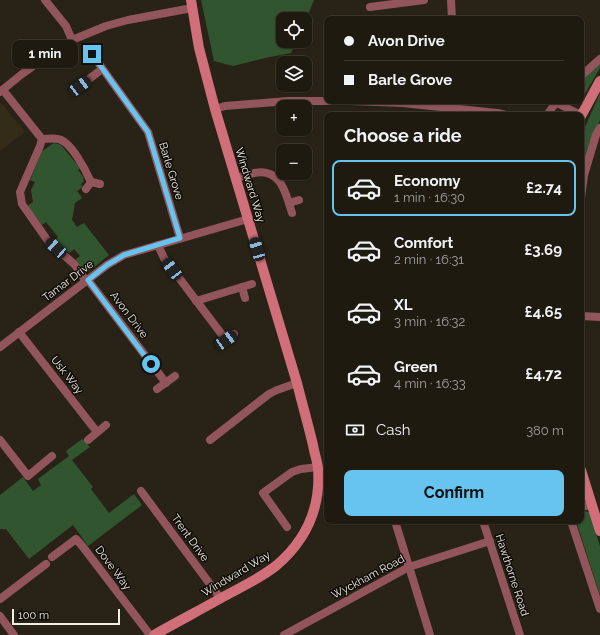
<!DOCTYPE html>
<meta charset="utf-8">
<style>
:root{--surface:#1e1a10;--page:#262319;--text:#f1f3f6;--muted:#a1a19f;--line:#3c3830;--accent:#66c4ef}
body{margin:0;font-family:Raleway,sans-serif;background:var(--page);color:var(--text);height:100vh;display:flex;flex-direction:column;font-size:15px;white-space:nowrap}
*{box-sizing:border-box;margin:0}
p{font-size:13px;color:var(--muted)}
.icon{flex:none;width:22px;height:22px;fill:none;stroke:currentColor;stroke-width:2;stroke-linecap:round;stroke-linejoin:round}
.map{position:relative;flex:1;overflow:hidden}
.panel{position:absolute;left:324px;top:112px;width:260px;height:412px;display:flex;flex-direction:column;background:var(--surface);border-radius:8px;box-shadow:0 1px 3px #0004,0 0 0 1px var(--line)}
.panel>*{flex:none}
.top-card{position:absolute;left:324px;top:16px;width:260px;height:88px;border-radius:8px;box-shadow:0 1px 3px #0004,0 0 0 1px var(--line);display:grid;align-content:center;height:88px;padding:0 20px;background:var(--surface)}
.tools{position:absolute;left:276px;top:12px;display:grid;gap:8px}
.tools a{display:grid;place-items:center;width:36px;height:36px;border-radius:8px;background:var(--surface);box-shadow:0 1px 3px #0004,0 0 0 1px var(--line);font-size:20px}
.scale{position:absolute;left:12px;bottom:10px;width:108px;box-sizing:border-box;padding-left:4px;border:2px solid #f2efe6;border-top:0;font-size:11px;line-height:14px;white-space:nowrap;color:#f2efe6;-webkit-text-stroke:3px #0f0c07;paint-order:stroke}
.end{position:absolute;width:18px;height:18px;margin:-9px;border:5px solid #66c4ef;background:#111;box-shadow:0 0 0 2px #111}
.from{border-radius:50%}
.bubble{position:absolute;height:28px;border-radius:8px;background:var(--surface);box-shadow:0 1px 3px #0004,0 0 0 1px var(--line);font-size:13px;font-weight:700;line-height:28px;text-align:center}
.car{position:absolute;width:12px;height:24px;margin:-12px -6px;border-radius:5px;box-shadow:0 0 3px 1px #0007;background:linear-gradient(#222 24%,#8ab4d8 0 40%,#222 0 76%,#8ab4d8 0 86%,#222 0)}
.top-card b{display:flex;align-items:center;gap:14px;height:38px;font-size:15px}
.top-card b+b{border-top:1px solid var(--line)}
.top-card i{width:10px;height:10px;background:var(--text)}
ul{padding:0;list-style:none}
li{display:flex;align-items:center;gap:12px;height:56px;margin:0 8px 6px;padding:0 12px;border:2px solid transparent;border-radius:8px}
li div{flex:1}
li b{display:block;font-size:15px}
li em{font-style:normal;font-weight:700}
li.selected{border-color:var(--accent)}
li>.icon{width:36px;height:36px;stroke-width:1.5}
h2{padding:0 20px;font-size:18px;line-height:48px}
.pay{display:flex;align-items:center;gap:10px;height:44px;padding:0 20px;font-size:15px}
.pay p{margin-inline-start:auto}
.cta{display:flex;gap:8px;margin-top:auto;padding:8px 20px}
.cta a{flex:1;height:46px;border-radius:8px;background:var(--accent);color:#111;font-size:16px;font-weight:700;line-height:46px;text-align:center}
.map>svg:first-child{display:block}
.built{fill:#342c18}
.green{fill:#31552e}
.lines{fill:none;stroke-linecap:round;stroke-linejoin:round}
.street{stroke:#92555b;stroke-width:8}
.secondary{stroke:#d06f7a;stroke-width:10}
.route{stroke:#66c4ef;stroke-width:5}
.labels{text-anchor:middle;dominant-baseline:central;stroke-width:3;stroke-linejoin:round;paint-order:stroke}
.street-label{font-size:11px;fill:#f2efe6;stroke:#0f0c07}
</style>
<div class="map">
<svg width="600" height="635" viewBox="0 0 600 635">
<rect width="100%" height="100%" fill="#282316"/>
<polygon class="built" points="0,103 1,103 25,132 0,151"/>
<g class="green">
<polygon points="201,0 314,0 305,22 305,19 283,19 283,41 297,41 291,53 265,58 233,66 214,61"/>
<polygon points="600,62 600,68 585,94 581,97 581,80"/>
<polygon points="600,93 600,120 598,125 581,179 581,136"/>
<polygon points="54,143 61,145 80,168 78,170 84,178 83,179 84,181 81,184 83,187 77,191 82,198 75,203 72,220 77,227 84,223 109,255 87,273 75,260 80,256 74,249 69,253 54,241 58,237 46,222 42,225 27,206 33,202 31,190 35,182 30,180 42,151"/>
<polygon points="82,439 90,447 72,460 93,487 91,489 109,513 134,494 142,505 88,546 73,525 29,559 6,529 0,529 0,495 23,477 33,491 41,485 38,479 69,456 66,451"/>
<polygon points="583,511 589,512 600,546 600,595 576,521 581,521 581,512"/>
</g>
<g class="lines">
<g class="street">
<polyline points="45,0 66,26 72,40"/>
<polyline points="451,0 452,19"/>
<polyline points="370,7 424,0"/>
<polyline points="92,54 148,132 180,238"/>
<polyline points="581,76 600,59"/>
<polyline points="80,86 102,69"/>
<polyline points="3,90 42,139 40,146 20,192 22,204 48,241 75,265 86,281"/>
<polyline points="0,92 22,74 46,57 72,40 106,26 128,20 192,8"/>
<polyline points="457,101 457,115"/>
<polyline points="555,102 581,115"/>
<polyline points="215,109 225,106 288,101 349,101 403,103 497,113 506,115"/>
<polyline points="547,115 557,101"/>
<path d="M42 139C47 139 53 138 58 139 71 141 86 171 91 182"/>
<path d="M236 178C242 177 248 174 254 173 281 167 286 194 292 213"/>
<polyline points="86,189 91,182 100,184"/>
<polyline points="581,198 584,175 596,135 600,128"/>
<polyline points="289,203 299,200"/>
<polyline points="158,245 164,258 226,340 234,334"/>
<polyline points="88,280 166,383"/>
<polyline points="242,287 245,298"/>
<polyline points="196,301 252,284"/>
<polyline points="581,316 600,317"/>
<polyline points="19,332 97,432"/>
<polyline points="0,347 107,265 124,255 248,219"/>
<polyline points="157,389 175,376"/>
<polyline points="0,440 28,476 52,456"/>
<polyline points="88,440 106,425"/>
<polyline points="210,440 269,394 277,390 297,383"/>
<polyline points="141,491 221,599"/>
<polyline points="581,507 591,505"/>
<polyline points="395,521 430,635"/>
<polyline points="483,521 520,635"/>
<polyline points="571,521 600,609"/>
<polyline points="287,527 263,493 292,472 301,469 318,467"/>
<polyline points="52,557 76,539 83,547 150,635"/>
<polyline points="0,599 46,564"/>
<polyline points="0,616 14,635"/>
<polyline points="284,635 409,567 490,541"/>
</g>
<g class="secondary">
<polyline points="581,116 600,81"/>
<polyline points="581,470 600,531"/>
<path d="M154 635C177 622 200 610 223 597 241 587 261 578 277 565 307 539 321 507 318 468 317 460 314 452 313 445 308 424 302 403 297 383L215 109 199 48 191 0"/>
</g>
</g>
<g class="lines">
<polyline class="route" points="92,54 148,132 180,238 124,255 107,265 88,280 151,364"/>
</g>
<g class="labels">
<g class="street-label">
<text transform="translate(171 171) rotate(73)">Barle Grove</text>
<text transform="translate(250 185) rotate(73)">Windward Way</text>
<text transform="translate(68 281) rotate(-37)">Tamar Drive</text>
<text transform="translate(129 315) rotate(53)">Avon Drive</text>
<text transform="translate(67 375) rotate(52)">Usk Way</text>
<text transform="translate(190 538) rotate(54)">Trent Drive</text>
<text transform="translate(113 568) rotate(53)">Dove Way</text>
<text transform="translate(236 574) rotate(-31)">Windward Way</text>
<text transform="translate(512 575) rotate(72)">Hawthorne Road</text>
<text transform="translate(368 577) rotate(-28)">Wyckham Road</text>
</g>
</g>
</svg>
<div class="tools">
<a><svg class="icon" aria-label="locate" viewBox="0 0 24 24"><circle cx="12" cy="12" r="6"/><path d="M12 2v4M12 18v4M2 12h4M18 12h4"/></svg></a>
<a><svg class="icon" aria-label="layers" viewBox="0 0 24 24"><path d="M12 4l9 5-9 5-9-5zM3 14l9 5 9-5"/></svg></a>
<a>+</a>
<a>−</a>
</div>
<div class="scale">100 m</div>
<i class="end from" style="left:151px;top:364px"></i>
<i class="end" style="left:92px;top:54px"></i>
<div class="bubble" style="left:12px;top:40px;width:66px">1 min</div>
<i class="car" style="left:80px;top:86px;rotate:53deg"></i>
<i class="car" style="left:56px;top:248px;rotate:312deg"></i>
<i class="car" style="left:257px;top:249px;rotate:344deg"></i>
<i class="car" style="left:172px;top:269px;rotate:323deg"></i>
<i class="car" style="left:226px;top:340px;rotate:55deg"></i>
<div class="top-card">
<b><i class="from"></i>Avon Drive</b>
<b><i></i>Barle Grove</b>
</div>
<section class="panel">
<h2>Choose a ride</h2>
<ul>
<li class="selected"><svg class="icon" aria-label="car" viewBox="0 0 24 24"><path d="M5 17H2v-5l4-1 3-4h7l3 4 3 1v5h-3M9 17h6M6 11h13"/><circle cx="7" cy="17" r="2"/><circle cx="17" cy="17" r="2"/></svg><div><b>Economy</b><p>1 min · 16:30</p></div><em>£2.74</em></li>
<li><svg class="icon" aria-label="car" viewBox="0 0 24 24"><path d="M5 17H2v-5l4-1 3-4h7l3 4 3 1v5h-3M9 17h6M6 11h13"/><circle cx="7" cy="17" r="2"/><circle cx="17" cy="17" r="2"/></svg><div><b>Comfort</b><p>2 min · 16:31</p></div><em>£3.69</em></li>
<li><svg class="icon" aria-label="car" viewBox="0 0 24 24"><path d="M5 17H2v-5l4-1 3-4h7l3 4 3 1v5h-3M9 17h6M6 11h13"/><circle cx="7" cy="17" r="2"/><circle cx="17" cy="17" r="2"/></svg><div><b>XL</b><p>3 min · 16:32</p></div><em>£4.65</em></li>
<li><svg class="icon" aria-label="car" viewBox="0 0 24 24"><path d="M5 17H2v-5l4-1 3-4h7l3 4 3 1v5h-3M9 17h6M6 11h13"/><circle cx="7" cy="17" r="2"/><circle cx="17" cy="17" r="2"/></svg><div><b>Green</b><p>4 min · 16:33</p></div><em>£4.72</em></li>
</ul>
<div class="pay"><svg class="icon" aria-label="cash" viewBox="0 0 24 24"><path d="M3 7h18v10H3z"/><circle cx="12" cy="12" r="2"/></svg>Cash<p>380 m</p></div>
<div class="cta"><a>Confirm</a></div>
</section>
</div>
